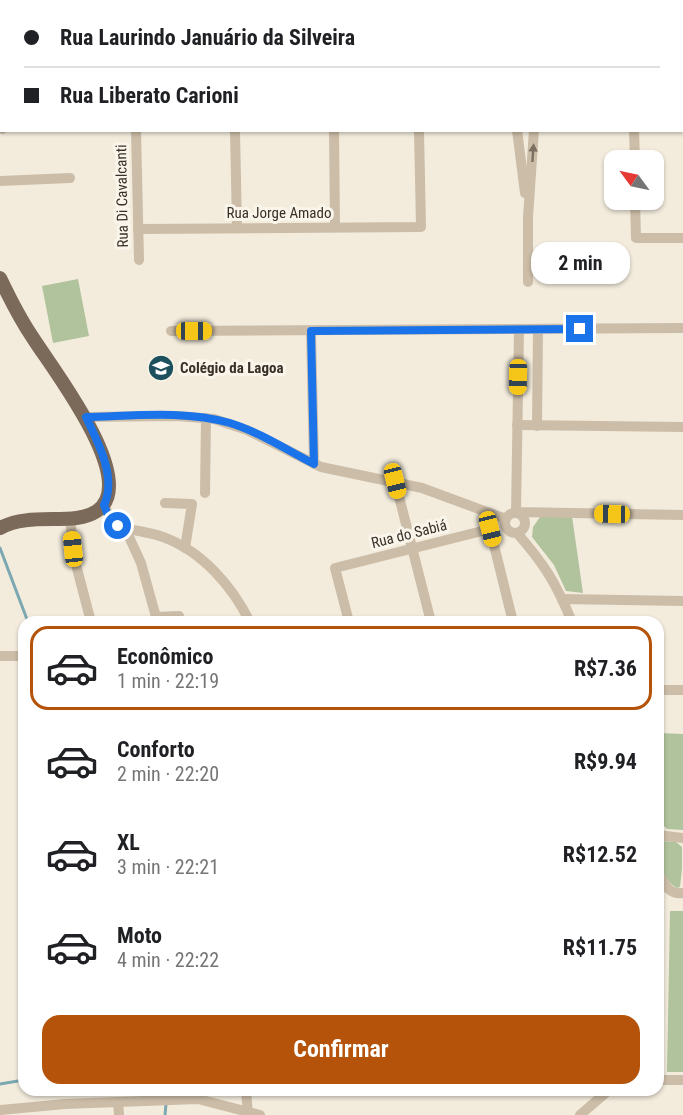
<!DOCTYPE html>
<html lang="pt">
<meta charset="utf-8">
<style>
:root{--surface:#fff;--page:#f2f2f2;--text:#202124;--muted:#757577;--line:#e0e0e0;--accent:#b45309}
body{margin:0;font-family:"Roboto Condensed",sans-serif;background:var(--page);color:var(--text);height:100vh;display:flex;flex-direction:column;font-size:22px;white-space:nowrap}
*{box-sizing:border-box;margin:0}
p{font-size:20px;color:var(--muted)}
.icon{flex:none;width:33px;height:33px;fill:none;stroke:currentColor;stroke-width:2;stroke-linecap:round;stroke-linejoin:round}
.map{position:relative;flex:1;overflow:hidden}
.side{position:absolute;left:18px;top:616px;width:646px;height:480px;display:flex;flex-direction:column;background:var(--surface);border-radius:18px;box-shadow:0 2px 4px #0004}
.side>*{flex:none}
.guide{position:absolute;left:0px;top:0px;width:684px;height:132px;box-shadow:0 2px 4px #0004;display:grid;align-content:center;height:132px;padding:0 24px;background:var(--surface)}
.needle{width:39px;rotate:303deg}
.tools{position:absolute;left:604px;top:150px;display:grid;gap:12px}
.tools a{display:grid;place-items:center;width:60px;height:60px;border-radius:12px;background:var(--surface);box-shadow:0 2px 4px #0004;font-size:30px}
.end{position:absolute;width:27px;height:27px;margin:-14px;border:8px solid #1a73e8;background:#fff;box-shadow:0 0 0 3px #fff}
.from{border-radius:50%}
.bubble{position:absolute;height:42px;border-radius:18px;background:var(--surface);box-shadow:0 2px 4px #0004;font-size:20px;font-weight:700;line-height:42px;text-align:center}
.car{position:absolute;width:18px;height:36px;margin:-18px -9px;border-radius:8px;box-shadow:0 0 4px 2px #0007;background:linear-gradient(#f5c518 24%,#345 0 40%,#f5c518 0 76%,#345 0 86%,#f5c518 0)}
.guide b{display:flex;align-items:center;gap:21px;height:57px;font-size:22px}
.guide b+b{border-top:2px solid var(--line)}
.guide i{width:15px;height:15px;background:var(--text)}
ul{padding:10px 0 0;list-style:none}
li{display:flex;align-items:center;gap:18px;height:84px;margin:0 12px 9px;padding:0 12px;border:3px solid transparent;border-radius:18px}
li div{flex:1}
li b{display:block;font-size:22px}
li em{font-style:normal;font-weight:700}
li.active{border-color:var(--accent)}
li>.icon{width:54px;height:54px;stroke-width:1.5}
.action{display:flex;gap:12px;margin-top:auto;padding:12px 24px}
.action a{flex:1;height:69px;border-radius:18px;background:var(--accent);color:#fff;font-size:24px;font-weight:700;line-height:69px;text-align:center}
.map>svg:first-child{display:block}
.grass{fill:#b1c39c}
.lines{fill:none;stroke-linecap:round;stroke-linejoin:round}
.stream{stroke:#7ba8b1;stroke-width:3}
.minor{stroke:#ccbda8;stroke-width:10}
.major{stroke:#7b6959;stroke-width:14}
.oneway{fill:#7b6f62}
.route{stroke:#1a73e8;stroke-width:8}
.labels{text-anchor:middle;dominant-baseline:central;stroke-width:6;stroke-linejoin:round;paint-order:stroke}
.street-label{font-size:15px;fill:#393029;stroke:#faf5ea}
.poi-label{font-size:15px;font-weight:bold;fill:#393029;stroke:#faf5ea;text-anchor:start}
</style>
<div class="map">
<svg width="683" height="1115" viewBox="0 0 683 1115">
<rect width="100%" height="100%" fill="#f3ecdd"/>
<g class="grass">
<polygon points="78,279 89,336 53,343 42,286"/>
<polygon points="572,516 583,593 566,591 554,565 532,537 533,527 540,517"/>
<polygon points="659,733 683,734 683,830 667,829 659,821"/>
<path d="M662 841 676 842 682 847V869L680 887 677 888C661 879 658 859 658 843Z"/>
<polygon points="670,911 683,911 683,1072 667,1072"/>
</g>
<g class="lines">
<g class="stream">
<polyline points="0,548 28,622"/>
<polyline points="0,1084 24,1080"/>
<polyline points="165,1115 166,1104"/>
</g>
<g class="minor">
<polyline points="510,0 511,2"/>
<polyline points="599,0 599,2"/>
<polyline points="536,2 537,0"/>
<polyline points="682,58 683,58"/>
<polyline points="0,110 2,110"/>
<polyline points="0,129 2,129"/>
<polyline points="136,130 139,260"/>
<polyline points="235,130 237,228"/>
<polyline points="334,130 335,227"/>
<polyline points="517,130 525,193"/>
<polyline points="634,130 635,160"/>
<polyline points="0,181 70,178"/>
<polyline points="635,200 636,238 683,238"/>
<polyline points="138,229 421,227 419,130"/>
<polyline points="528,282 528,217 534,130"/>
<polyline points="519,329 516,512 683,515"/>
<polyline points="171,331 683,328"/>
<polyline points="311,331 314,464"/>
<polyline points="86,417 177,416 214,419 247,430 321,467 422,488 506,519"/>
<polyline points="517,425 683,427"/>
<polyline points="537,426 538,329"/>
<polyline points="395,481 431,622"/>
<polyline points="205,493 206,418"/>
<polyline points="165,503 192,504 185,548"/>
<path d="M104 505 113 524C129 531 147 531 163 537 202 551 232 586 250 622"/>
<circle cx="515" cy="523" r="10"/>
<polyline points="70,518 74,557 91,622"/>
<polyline points="125,528 141,563 156,617 179,616"/>
<path d="M517 533C545 565 556 583 572 622"/>
<polyline points="562,599 683,601"/>
<polyline points="349,622 335,568 490,529 513,622"/>
<polyline points="0,656 23,656"/>
<polyline points="658,690 683,690"/>
<polyline points="658,835 683,838"/>
<path d="M658 872C664 883 668 895 683 893"/>
<polyline points="658,1080 683,1080"/>
<polyline points="246,1090 248,1115"/>
<polyline points="118,1102 119,1115"/>
<polyline points="0,1110 65,1104 198,1099 260,1115"/>
<polyline points="580,1115 609,1090"/>
</g>
<g class="major">
<polyline points="8,2 8,0"/>
<polyline points="0,70 2,53"/>
<path d="M0 278C10 299 20 319 33 338 51 367 141 481 97 511 73 527 32 511 0 528"/>
</g>
</g>
<defs><path id="oneway-solid" d="M-6-.8H1V-3.2L6.5 0L1 3.2V.8H-6Z" transform="scale(1.5)"/></defs>
<use class="oneway" href="#oneway-solid" transform="translate(533 153) rotate(-86)"/>
<g class="lines">
<path class="route" d="M118 526 110 520 104 505C117 478 98 442 86 417 133 416 184 410 230 423 259 432 287 450 314 464L311 331 580 329"/>
</g>
<defs>
<g id="school-disc" transform="scale(1.35)"><circle r="9.5" fill="#1c505c" stroke="#faf5ea"/><path d="M0-5L7-2L0 1L-7-2ZM-4 1L0 2.5L4 1V4Q0 6-4 4Z" fill="#fff"/></g>
</defs>
<g fill-rule="evenodd">
<use href="#school-disc" x="161" y="368"/>
</g>
<g class="labels">
<g class="street-label">
<text transform="translate(122 196) rotate(-91)">Rua Di Cavalcanti</text>
<text x="279" y="213">Rua Jorge Amado</text>
<text transform="translate(409 534) rotate(-14)">Rua do Sabiá</text>
</g>
<g class="poi-label">
<text x="180" y="368">Colégio da Lagoa</text>
</g>
</g>
</svg>
<div class="tools">
<a><svg class="needle" viewBox="-14 -14 28 28"><path d="M0-13l5 13h-10z" fill="#e53935"/><path d="M0 13l5-13h-10z" fill="#757577"/></svg></a>
</div>
<i class="end from" style="left:118px;top:526px"></i>
<i class="end" style="left:580px;top:329px"></i>
<div class="bubble" style="left:531px;top:242px;width:99px">2 min</div>
<i class="car" style="left:194px;top:331px;rotate:90deg"></i>
<i class="car" style="left:518px;top:377px;rotate:181deg"></i>
<i class="car" style="left:395px;top:481px;rotate:166deg"></i>
<i class="car" style="left:612px;top:514px;rotate:271deg"></i>
<i class="car" style="left:490px;top:529px;rotate:166deg"></i>
<i class="car" style="left:73px;top:549px;rotate:354deg"></i>
<div class="guide">
<b><i class="from"></i>Rua Laurindo Januário da Silveira</b>
<b><i></i>Rua Liberato Carioni</b>
</div>
<section class="side">
<ul>
<li class="active"><svg class="icon" aria-label="car" viewBox="0 0 24 24"><path d="M5 17H2v-5l4-1 3-4h7l3 4 3 1v5h-3M9 17h6M6 11h13"/><circle cx="7" cy="17" r="2"/><circle cx="17" cy="17" r="2"/></svg><div><b>Econômico</b><p>1 min · 22:19</p></div><em>R$7.36</em></li>
<li><svg class="icon" aria-label="car" viewBox="0 0 24 24"><path d="M5 17H2v-5l4-1 3-4h7l3 4 3 1v5h-3M9 17h6M6 11h13"/><circle cx="7" cy="17" r="2"/><circle cx="17" cy="17" r="2"/></svg><div><b>Conforto</b><p>2 min · 22:20</p></div><em>R$9.94</em></li>
<li><svg class="icon" aria-label="car" viewBox="0 0 24 24"><path d="M5 17H2v-5l4-1 3-4h7l3 4 3 1v5h-3M9 17h6M6 11h13"/><circle cx="7" cy="17" r="2"/><circle cx="17" cy="17" r="2"/></svg><div><b>XL</b><p>3 min · 22:21</p></div><em>R$12.52</em></li>
<li><svg class="icon" aria-label="car" viewBox="0 0 24 24"><path d="M5 17H2v-5l4-1 3-4h7l3 4 3 1v5h-3M9 17h6M6 11h13"/><circle cx="7" cy="17" r="2"/><circle cx="17" cy="17" r="2"/></svg><div><b>Moto</b><p>4 min · 22:22</p></div><em>R$11.75</em></li>
</ul>
<div class="action"><a>Confirmar</a></div>
</section>
</div>
